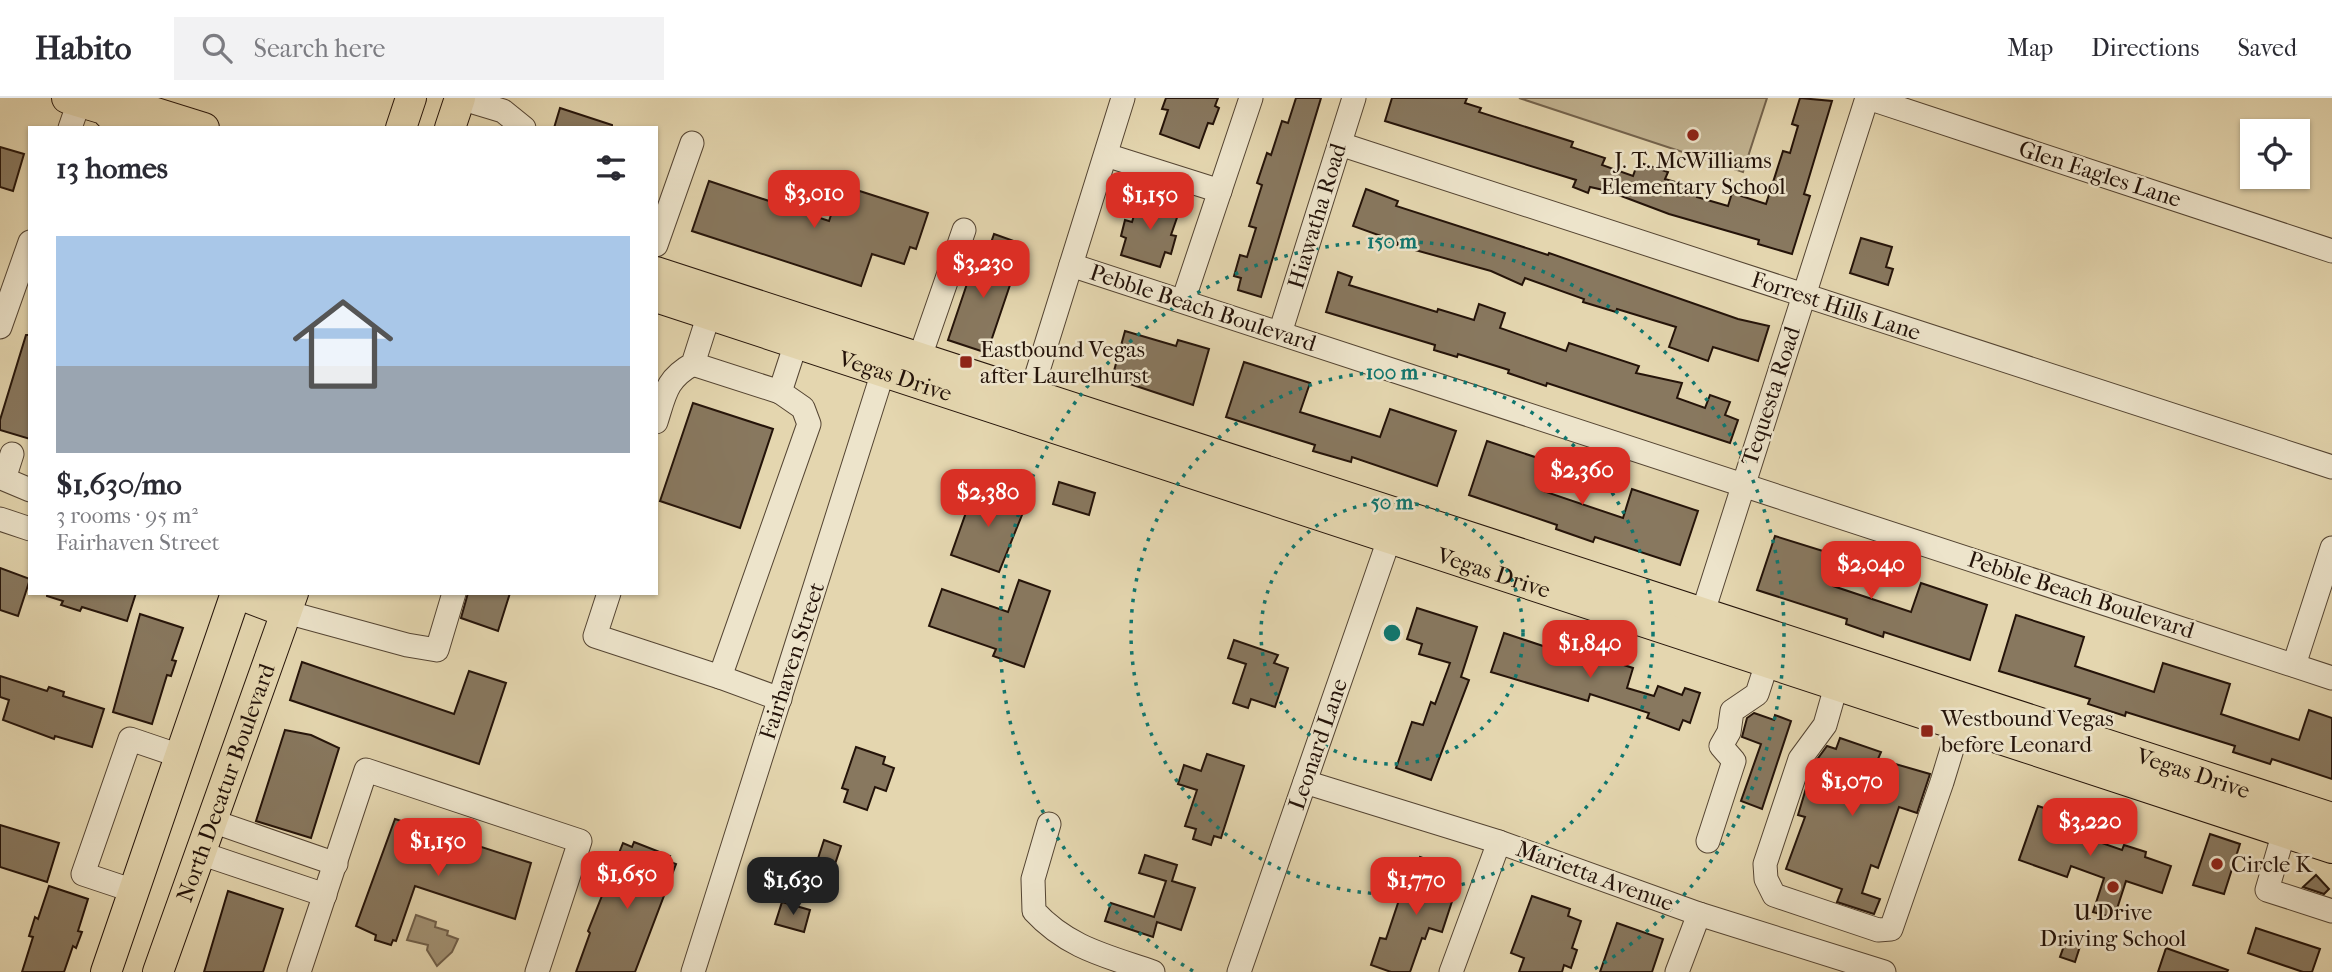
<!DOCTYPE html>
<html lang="en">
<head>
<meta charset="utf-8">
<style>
	:root { --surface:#fff; --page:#f2f2f3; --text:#2b2b33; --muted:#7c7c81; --line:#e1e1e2; --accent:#d93025 }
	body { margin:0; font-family:"IM FELL French Canon",serif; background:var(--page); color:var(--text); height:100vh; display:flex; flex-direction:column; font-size:26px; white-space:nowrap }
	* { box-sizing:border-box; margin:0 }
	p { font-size:23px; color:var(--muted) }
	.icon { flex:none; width:38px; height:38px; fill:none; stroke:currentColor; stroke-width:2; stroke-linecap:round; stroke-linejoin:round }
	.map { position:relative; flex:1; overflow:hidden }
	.panel { position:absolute; left:28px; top:28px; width:630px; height:469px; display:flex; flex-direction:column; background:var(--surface); border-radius:0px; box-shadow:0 2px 5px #0004 }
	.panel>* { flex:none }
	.controls { position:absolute; left:2240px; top:21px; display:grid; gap:14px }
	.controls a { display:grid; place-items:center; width:70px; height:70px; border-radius:0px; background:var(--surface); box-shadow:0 2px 5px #0004; font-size:35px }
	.price { position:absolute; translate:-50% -60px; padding:0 16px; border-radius:14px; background:var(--accent); color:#fff; font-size:23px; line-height:46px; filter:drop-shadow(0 2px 4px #0008) }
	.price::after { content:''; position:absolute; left:50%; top:42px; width:21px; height:16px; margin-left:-10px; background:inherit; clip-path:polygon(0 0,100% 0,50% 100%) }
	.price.selected { background:#222; color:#fff }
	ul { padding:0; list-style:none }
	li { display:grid; align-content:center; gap:14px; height:371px; padding:0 28px }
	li+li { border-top:2px solid var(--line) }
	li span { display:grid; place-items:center; height:217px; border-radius:0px; color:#555 }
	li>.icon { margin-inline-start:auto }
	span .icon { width:126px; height:126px; fill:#fffc; stroke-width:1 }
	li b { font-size:30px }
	h2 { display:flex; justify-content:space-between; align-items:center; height:84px; padding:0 28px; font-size:30px }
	header { display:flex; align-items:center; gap:42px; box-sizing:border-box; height:98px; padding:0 35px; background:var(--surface); border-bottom:2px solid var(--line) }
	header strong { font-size:33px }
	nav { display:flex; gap:38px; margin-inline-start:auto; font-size:24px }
	.search { width:490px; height:63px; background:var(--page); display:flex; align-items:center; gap:18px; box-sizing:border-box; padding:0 24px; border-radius:0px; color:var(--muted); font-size:26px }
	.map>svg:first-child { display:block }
	.green { fill:#c3b593; stroke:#74644e; stroke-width:2 }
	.water { fill:#a39477; stroke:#70604b; stroke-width:2 }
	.building { fill:#88785f; stroke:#241309; stroke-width:2 }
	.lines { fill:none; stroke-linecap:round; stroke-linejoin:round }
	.minor-casing { stroke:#544432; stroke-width:25 }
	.major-casing { stroke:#241309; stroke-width:32 }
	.minor { stroke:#ede4cb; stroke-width:23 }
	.major { stroke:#e4d6af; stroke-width:30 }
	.ring { fill:none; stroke:#0f766e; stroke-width:3.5; stroke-dasharray:3.5 7 }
	.poi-dot { fill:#8f2418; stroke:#ede4cb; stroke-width:2.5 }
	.labels { text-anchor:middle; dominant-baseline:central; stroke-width:5; stroke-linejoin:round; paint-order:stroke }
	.poi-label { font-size:23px; fill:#241309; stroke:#ede4cb; text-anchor:start }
	.street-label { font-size:23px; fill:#241309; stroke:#ede4cb }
	.centre { fill:#0f766e; stroke:#ede4cb; stroke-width:3.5 }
	.ring-label { font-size:21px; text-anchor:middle; font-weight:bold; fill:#0f766e; stroke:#ede4cb; stroke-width:5; stroke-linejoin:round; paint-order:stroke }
</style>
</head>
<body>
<header>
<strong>Habito</strong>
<div class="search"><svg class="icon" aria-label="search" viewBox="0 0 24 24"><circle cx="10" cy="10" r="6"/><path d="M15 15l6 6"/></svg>Search here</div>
<nav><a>Map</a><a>Directions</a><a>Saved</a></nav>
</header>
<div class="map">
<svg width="2332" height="874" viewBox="0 0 2332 874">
	<rect width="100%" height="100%" fill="#e4d6af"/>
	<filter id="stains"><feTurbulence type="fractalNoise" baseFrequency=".00286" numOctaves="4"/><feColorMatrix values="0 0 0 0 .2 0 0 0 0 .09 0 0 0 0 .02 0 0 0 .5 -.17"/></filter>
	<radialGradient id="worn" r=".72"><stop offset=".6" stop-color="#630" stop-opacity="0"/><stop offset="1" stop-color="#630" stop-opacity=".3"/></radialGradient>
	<polygon class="green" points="1519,0 1767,0 1743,74"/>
	<polygon class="water" points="416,817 436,824 435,829 448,833 447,837 458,841 452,854 437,868 427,852 428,847 407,842"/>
	<g class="building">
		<polygon points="1166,0 1218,0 1215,8 1219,10 1213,26 1208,25 1199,50 1160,36 1168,12 1162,11"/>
		<polygon points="1296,0 1321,0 1261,199 1238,192 1241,180 1234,178 1240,157 1247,159 1256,130 1249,128 1262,87 1257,85 1267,55 1271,57 1282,23 1288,25"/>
		<polygon points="1392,0 1467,0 1465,5 1481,10 1479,14 1573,44 1571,49 1605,60 1602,67 1633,78 1638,64 1668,74 1665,81 1699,91 1697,99 1728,108 1732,95 1766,106 1783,53 1790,55 1798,28 1792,26 1800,0 1832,3 1804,96 1810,98 1792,156 1758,146 1759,142 1669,116 1608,93 1590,89 1588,95 1573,89 1576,82 1385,23"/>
		<polygon points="560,10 612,27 612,30 554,30"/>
		<polygon points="0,49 24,56 13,93 0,89"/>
		<polygon points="709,83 829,123 841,87 928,115 916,151 910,149 904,166 872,156 861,188 692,133"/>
		<polygon points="1366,91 1398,103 1396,108 1548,157 1549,155 1738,221 1769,228 1758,263 1713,249 1708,263 1669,249 1676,229 1617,211 1616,214 1583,204 1584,201 1525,180 1522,187 1491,173 1397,147 1398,144 1353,128"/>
		<polygon points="1140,98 1180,111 1171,137 1176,138 1171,156 1165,154 1160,169 1121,157 1126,140 1121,138 1125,122 1132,124"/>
		<polygon points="994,136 1014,143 1000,184 1010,187 987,255 948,242 971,174 980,177"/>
		<polygon points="1861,140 1892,149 1886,169 1893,171 1888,187 1850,175"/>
		<polygon points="1338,174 1352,179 1349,187 1437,214 1438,211 1474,222 1479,206 1505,215 1500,230 1566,253 1569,245 1639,268 1636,275 1682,285 1677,300 1705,310 1710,297 1730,304 1725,317 1738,322 1730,345 1547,285 1546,288 1508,275 1509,272 1458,256 1457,259 1434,252 1435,247 1326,214"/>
		<polygon points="1125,233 1176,248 1178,242 1209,251 1193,307 1112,280"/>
		<polygon points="26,237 30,237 30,341 0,332 0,322"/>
		<polygon points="1244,264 1310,285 1300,314 1380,339 1390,311 1456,333 1437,388 1352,359 1351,364 1313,353 1315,347 1226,319"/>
		<polygon points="693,305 773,331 740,430 660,403"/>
		<polygon points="1487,343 1553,365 1543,393 1623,420 1632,391 1698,413 1680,467 1595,439 1593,444 1556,431 1557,427 1469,397"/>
		<polygon points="1059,384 1095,395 1089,417 1053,406"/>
		<polygon points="975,389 1026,407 999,474 951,457"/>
		<polygon points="1775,438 1842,459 1833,488 1911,514 1921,485 1987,507 1970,562 1884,534 1883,539 1846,526 1847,521 1757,492"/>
		<polygon points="0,470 30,481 18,518 0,512"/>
		<polygon points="1019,482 1050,493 1024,569 993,558 996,551 929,528 942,491 1008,514"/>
		<polygon points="47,495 136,495 127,523 82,509 80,513 61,507 63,503 47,498"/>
		<polygon points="468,495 510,495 498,533 461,520"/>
		<polygon points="1417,510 1477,529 1461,579 1469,582 1431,682 1396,670 1412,624 1423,627 1431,604 1435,606 1450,565 1419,556 1422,546 1407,541"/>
		<polygon points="140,516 183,530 172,562 176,563 171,578 167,577 152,626 113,614"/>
		<polygon points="2016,517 2084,539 2075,568 2154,594 2163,565 2230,586 2221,616 2299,642 2309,612 2332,620 2332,681 2272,661 2270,666 2233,654 2235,648 2126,614 2125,618 2088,606 2090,601 1999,573"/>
		<polygon points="1504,535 1546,549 1545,553 1576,564 1580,553 1633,570 1627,590 1654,598 1658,588 1682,597 1685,590 1700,595 1690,625 1683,622 1679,632 1647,620 1649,615 1590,596 1588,603 1491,574"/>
		<polygon points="1234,542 1278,557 1274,565 1288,570 1275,609 1251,601 1248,610 1233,605 1246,566 1228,560"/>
		<polygon points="302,564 454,616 469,573 506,585 479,666 290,602"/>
		<polygon points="0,578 47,593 49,589 64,594 63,598 104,611 92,649 55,638 54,641 3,622 9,602 0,599"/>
		<polygon points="1754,615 1774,622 1775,617 1791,623 1762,711 1741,703 1761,646 1742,639 1747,620"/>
		<polygon points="285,632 311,637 339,650 311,740 256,723"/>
		<polygon points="1840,640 1881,654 1878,661 1930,676 1917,715 1899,709 1878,770 1871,767 1862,795 1880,801 1874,816 1837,804 1842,791 1786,771 1805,719 1798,717 1813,667 1827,648 1836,651"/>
		<polygon points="856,649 885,659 883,666 894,670 886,693 875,689 867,712 844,704 848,692 842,690"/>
		<polygon points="1207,656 1244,668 1221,740 1214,738 1211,747 1193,741 1196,731 1185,728 1197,692 1178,686 1184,667 1201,673"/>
		<polygon points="2038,708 2098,728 2093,742 2122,752 2124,747 2146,754 2145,759 2171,768 2162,795 2126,783 2114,820 2093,814 2104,780 2071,768 2067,779 2019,762"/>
		<polygon points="395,721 531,765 515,821 415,788 396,843 393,842 391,847 375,842 376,837 356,828"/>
		<polygon points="0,727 59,745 47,784 0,769"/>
		<polygon points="2210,736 2240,746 2224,796 2193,787"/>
		<polygon points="824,742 841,748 828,787 811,782"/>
		<polygon points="634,744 670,758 668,763 676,766 635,874 576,874 590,835 588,833 623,745 632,749"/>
		<polygon points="1145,757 1177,767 1172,783 1195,790 1181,832 1157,824 1153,839 1105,823 1111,805 1154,819 1166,783 1139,775"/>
		<polygon points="1420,759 1452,771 1448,781 1458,785 1442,834 1429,830 1425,841 1422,840 1410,874 1391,874 1371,867 1380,840 1386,841 1402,793 1408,795"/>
		<polygon points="2316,777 2329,791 2324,796 2303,789"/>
		<polygon points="49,788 88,801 78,833 82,834 76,850 73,848 64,874 22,874 33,839 29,838 35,819 38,821"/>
		<polygon points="228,793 283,811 263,874 204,874"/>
		<polygon points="1532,798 1570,811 1568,818 1581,823 1572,850 1577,852 1571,870 1564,867 1562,874 1519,874 1524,860 1511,855"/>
		<polygon points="782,804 810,812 804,834 775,826"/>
		<polygon points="1617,825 1663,841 1652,874 1600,874"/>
		<polygon points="2256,830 2320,851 2312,874 2303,874 2248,855"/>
		<polygon points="2068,837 2082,842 2075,864 2060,859"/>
		<polygon points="2166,850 2228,872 2227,874 2158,874"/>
	</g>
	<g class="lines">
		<defs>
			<g id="minor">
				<polyline points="460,0 503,13 524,30"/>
				<polyline points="1868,0 2332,153"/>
				<polyline points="70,30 79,4"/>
				<polyline points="1340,46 2332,369"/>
				<polyline points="1106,57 1220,93"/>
				<polyline points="656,147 692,45"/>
				<polyline points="1071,167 2332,580"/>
				<polyline points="1183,203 1251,0"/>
				<polyline points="0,229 30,144"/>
				<polyline points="1280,235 1354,0"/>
				<polyline points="693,266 780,294"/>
				<polyline points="914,276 964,132"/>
				<polyline points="1026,311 1123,0"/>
				<path d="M 656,324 C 665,296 666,281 693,266 L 709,216"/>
				<polyline points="12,356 4,381 30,392"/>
				<polyline points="0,421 30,431"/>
				<polyline points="609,495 595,538 720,579 809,326 803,310 780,294 796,245"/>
				<polyline points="286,514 407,547 437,552 454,495"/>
				<polyline points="1702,517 1867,0"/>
				<polyline points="2294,567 2332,450"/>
				<polyline points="720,579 780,601"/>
				<polyline points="1837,585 1825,627 1800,661 1765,766 1766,781 1774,797 1878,832 1891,831 1942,684 1960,625"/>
				<polyline points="1305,684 1499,744 1699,816 1884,874"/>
				<polyline points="212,723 336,766"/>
				<path d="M 1049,726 L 1033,781 L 1034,813 C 1068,850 1107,858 1153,874"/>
				<polyline points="2284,734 2267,792 2332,813"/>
				<polyline points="1708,743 1734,663 1721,648 1729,634 1732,613 1757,596 1768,562"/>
				<polyline points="200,755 325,797"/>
				<polyline points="134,793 83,776 130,641 180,658"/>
				<polyline points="299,874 366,672 580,743 537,874"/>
				<polyline points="693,874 888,258"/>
				<polyline points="1239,874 1394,427"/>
				<polyline points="1451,874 1499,744"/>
				<polyline points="1677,874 1699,816"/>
			</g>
			<g id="major">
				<polyline points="67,0 104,11 118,25 133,30"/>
				<polyline points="104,11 127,6 204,30"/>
				<polyline points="401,30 411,0"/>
				<polyline points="450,30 460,0"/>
				<path id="s1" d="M 656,174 L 2332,720"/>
				<path id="s2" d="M 656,199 L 2332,750"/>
				<polyline points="236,495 286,514"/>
				<polyline points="106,874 236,495"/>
				<path id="s3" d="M 158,874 L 293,495"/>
			</g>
		</defs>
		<use href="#minor" class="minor-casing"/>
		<use href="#major" class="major-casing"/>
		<use href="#minor" class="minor"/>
		<use href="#major" class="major"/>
	</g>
	<g class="ring">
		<circle cx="1392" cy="535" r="131"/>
		<circle cx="1392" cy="535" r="261"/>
		<path d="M1193 873A392 392 0 1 1 1591 873"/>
	</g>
	<g class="poi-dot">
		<circle cx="1693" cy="37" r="7"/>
		<rect x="959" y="257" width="14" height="14" rx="3.5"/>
		<rect x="1920" y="626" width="14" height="14" rx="3.5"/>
		<circle cx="2217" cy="766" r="7"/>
		<circle cx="2113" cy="789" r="7"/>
	</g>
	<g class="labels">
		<g class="poi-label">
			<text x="1693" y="62" text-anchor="middle">J. T. McWilliams<tspan x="1693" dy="26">Elementary School</tspan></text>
			<text x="980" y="251">Eastbound Vegas<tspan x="980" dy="26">after Laurelhurst</tspan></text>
			<text x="1941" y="620">Westbound Vegas<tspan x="1941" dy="26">before Leonard</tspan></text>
			<text x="2231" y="766">Circle K</text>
			<text x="2113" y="814" text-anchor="middle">U Drive<tspan x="2113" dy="26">Driving School</tspan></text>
		</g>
		<g class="street-label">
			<text transform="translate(2100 76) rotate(18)">Glen Eagles Lane</text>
			<text transform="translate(1317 118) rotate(-73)">Hiawatha Road</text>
			<text transform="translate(1836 208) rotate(18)">Forrest Hills Lane</text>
			<text transform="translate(1203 210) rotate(18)">Pebble Beach Boulevard</text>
			<text stroke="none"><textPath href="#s2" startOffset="252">Vegas Drive</textPath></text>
			<text transform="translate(1771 298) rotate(-72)">Tequesta Road</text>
			<text stroke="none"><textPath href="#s2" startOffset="882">Vegas Drive</textPath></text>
			<text transform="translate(2081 497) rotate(18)">Pebble Beach Boulevard</text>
			<text transform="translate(792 563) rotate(-72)">Fairhaven Street</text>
			<text transform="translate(1318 646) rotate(-71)">Leonard Lane</text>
			<text stroke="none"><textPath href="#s1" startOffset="1617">Vegas Drive</textPath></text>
			<text stroke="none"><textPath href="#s3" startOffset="201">North Decatur Boulevard</textPath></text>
			<text transform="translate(1595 778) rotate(20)">Marietta Avenue</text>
		</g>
	</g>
	<circle cx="1392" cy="535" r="10" class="centre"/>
	<g class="ring-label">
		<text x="1392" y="150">150 m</text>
		<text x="1392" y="281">100 m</text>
		<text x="1392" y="411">50 m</text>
	</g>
	<rect width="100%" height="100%" filter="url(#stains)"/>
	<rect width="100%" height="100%" fill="url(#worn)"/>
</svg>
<div class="controls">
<a><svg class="icon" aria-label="locate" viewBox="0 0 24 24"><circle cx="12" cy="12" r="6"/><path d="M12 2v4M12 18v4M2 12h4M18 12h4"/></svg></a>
</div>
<b class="price" style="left:814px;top:132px">$3,010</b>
<b class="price" style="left:1150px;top:134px">$1,150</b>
<b class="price" style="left:983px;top:202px">$3,230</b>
<b class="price" style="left:1582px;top:409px">$2,360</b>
<b class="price" style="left:988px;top:431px">$2,380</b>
<b class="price" style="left:1871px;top:503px">$2,040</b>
<b class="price" style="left:1590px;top:582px">$1,840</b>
<b class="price" style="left:1852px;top:720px">$1,070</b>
<b class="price" style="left:2090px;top:760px">$3,220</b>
<b class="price" style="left:438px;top:780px">$1,150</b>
<b class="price" style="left:627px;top:813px">$1,650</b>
<b class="price selected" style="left:793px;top:819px">$1,630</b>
<b class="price" style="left:1416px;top:819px">$1,770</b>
<section class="panel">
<h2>13 homes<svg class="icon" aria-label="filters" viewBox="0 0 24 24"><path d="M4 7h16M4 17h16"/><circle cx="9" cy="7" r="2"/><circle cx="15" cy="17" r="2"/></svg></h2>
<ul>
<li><span style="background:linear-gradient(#a9c7e8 60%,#9aa5b1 0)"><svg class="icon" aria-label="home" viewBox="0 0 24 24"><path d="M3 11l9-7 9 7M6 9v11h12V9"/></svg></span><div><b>$1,630/mo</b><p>3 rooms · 95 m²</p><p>Fairhaven Street</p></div></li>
</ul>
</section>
</div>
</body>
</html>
